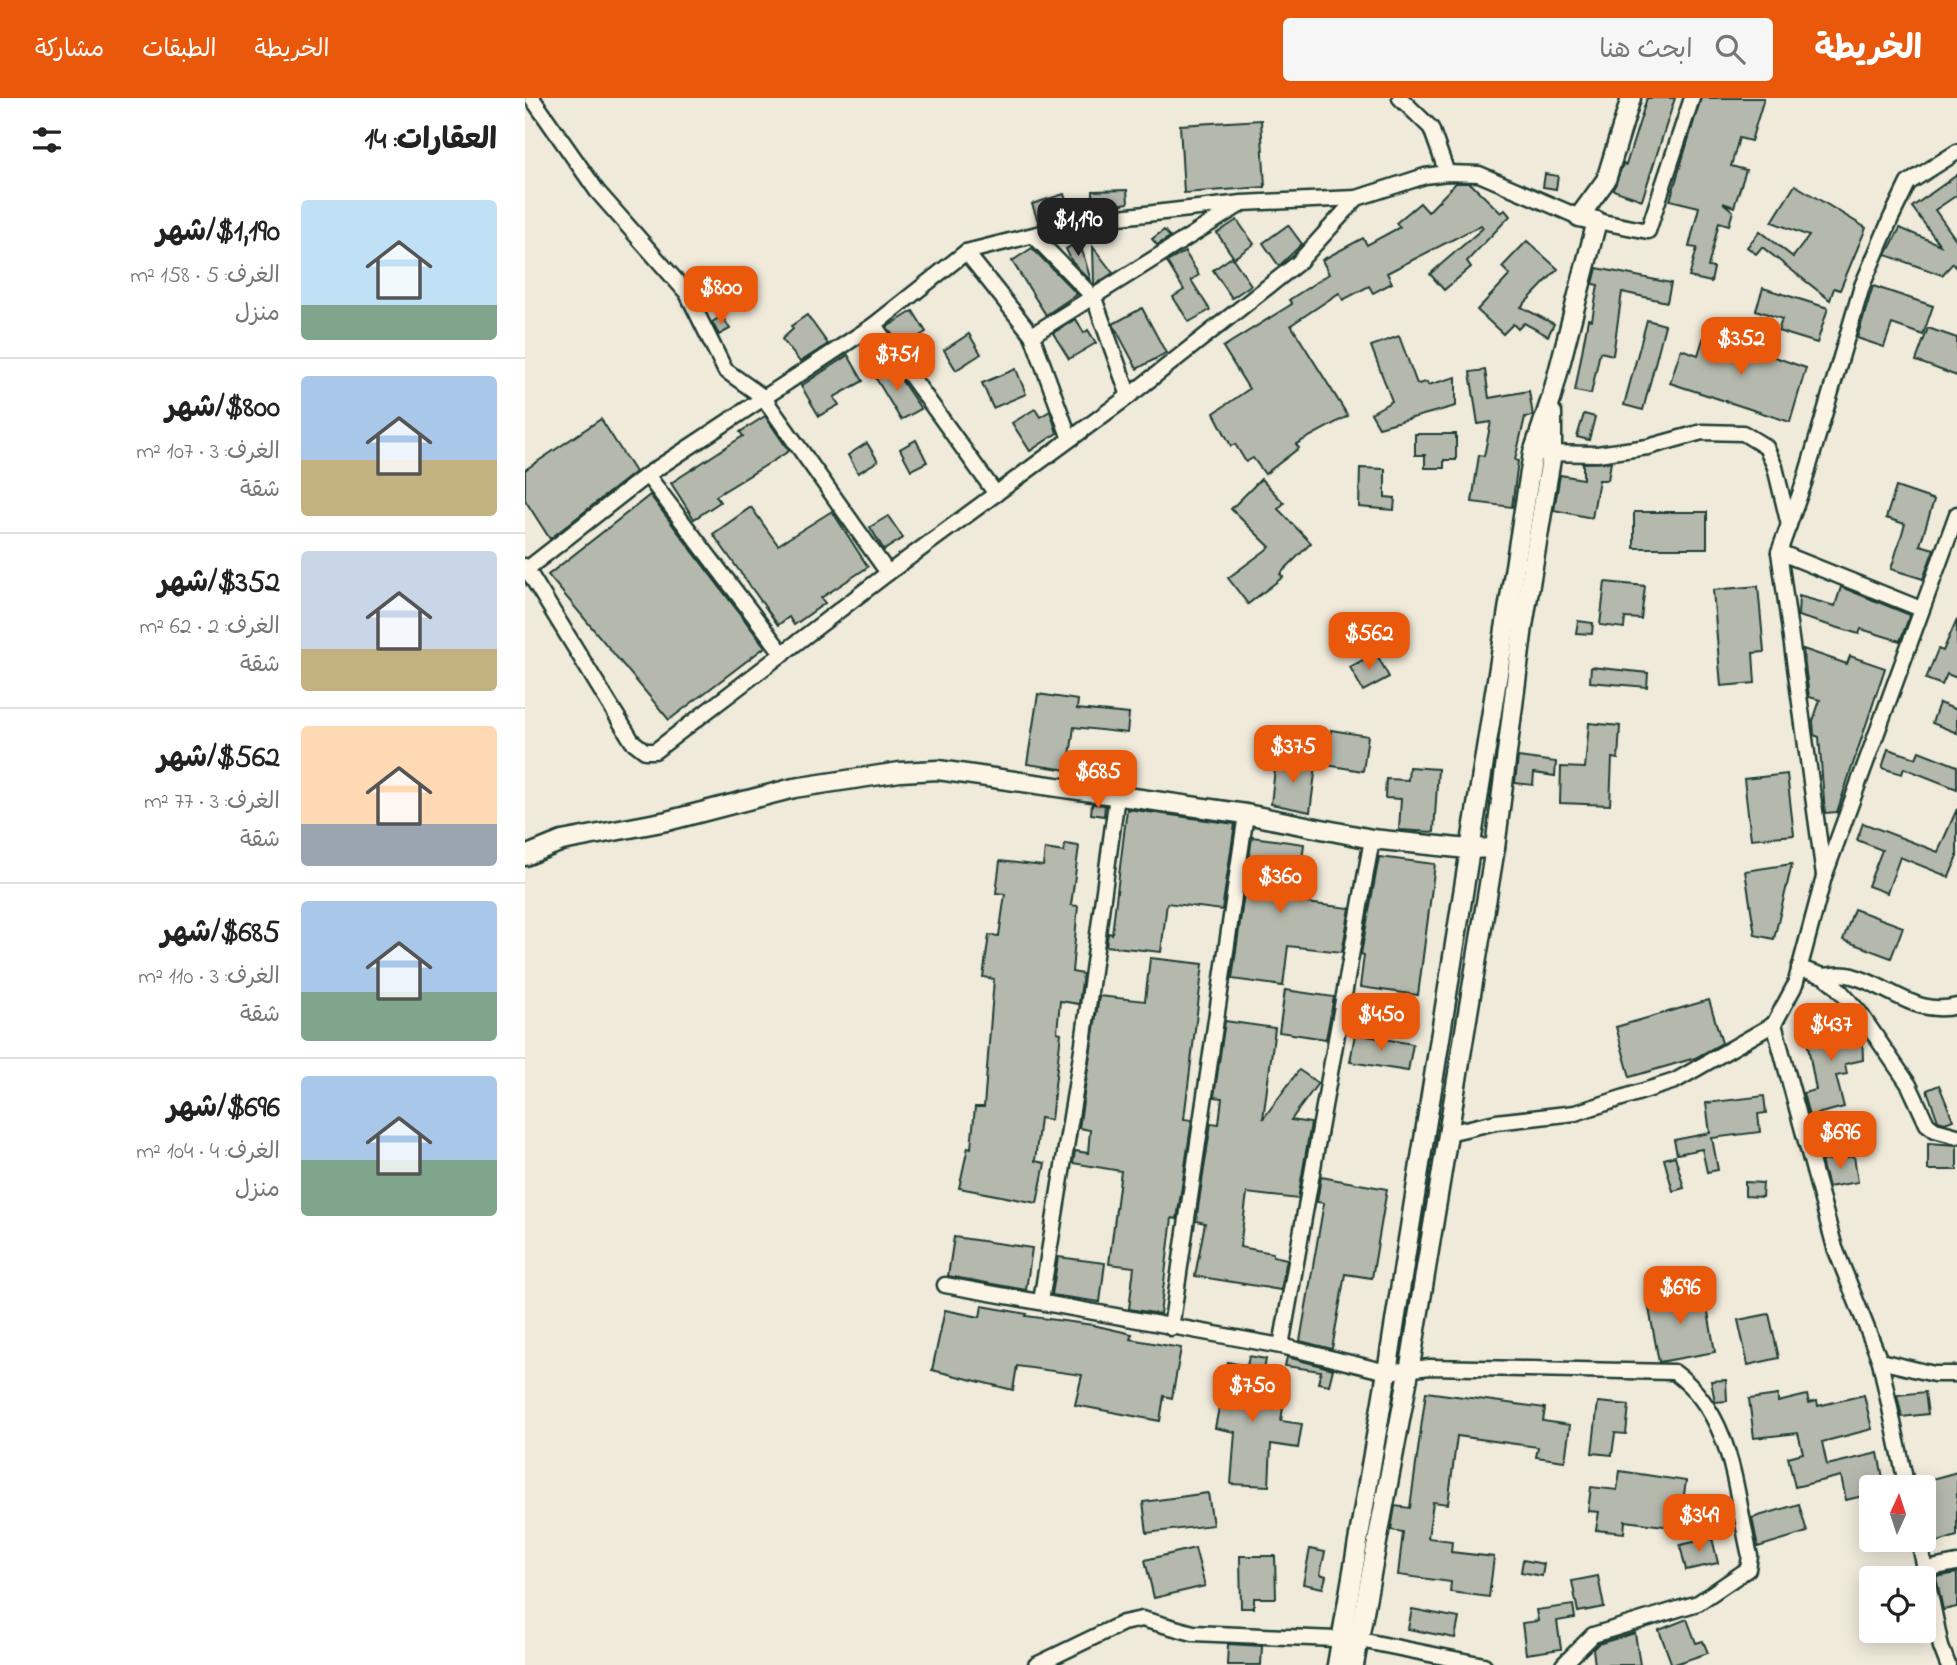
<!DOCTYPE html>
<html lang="ar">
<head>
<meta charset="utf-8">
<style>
	:root { --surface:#fff; --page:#f6f6f6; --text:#222; --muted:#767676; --line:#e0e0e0; --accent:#ea580c }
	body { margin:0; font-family:"Indie Flower","Playpen Sans Arabic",sans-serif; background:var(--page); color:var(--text); direction:rtl; height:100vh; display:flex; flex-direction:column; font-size:26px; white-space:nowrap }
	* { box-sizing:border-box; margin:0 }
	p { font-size:23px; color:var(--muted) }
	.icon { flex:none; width:38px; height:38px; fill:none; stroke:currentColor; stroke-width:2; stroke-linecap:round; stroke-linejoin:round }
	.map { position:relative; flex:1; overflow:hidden; direction:ltr }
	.side { display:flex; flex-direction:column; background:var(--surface); width:525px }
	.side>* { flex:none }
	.needle { width:46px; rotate:3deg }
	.fabs { position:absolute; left:1334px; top:1377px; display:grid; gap:14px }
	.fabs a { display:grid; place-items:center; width:77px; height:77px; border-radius:7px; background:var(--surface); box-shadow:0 4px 18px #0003; font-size:35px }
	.price { position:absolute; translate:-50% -60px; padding:0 16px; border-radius:14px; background:var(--accent); color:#fff; font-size:23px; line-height:46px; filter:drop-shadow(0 2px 4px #0008) }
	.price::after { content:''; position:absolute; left:50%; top:42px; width:21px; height:16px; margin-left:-10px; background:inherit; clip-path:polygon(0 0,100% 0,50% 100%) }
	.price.selected { background:#222; color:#fff }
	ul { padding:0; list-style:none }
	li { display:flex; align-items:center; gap:21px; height:175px; padding:0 28px }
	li+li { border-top:2px solid var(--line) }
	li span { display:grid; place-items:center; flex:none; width:196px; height:140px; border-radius:7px; color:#555 }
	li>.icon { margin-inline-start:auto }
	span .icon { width:84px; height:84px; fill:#fffc; stroke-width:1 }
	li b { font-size:30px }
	h2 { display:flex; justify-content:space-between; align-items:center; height:84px; padding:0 28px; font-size:30px }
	header { display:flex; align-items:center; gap:42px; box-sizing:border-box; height:98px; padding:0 35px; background:var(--accent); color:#fff }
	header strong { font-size:33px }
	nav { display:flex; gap:38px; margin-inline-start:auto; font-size:24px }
	.search { width:490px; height:63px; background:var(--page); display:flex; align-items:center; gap:18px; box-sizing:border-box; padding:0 24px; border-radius:7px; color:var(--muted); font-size:26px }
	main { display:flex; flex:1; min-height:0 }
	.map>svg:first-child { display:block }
	.building { fill:#b5b9ad; stroke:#1f3d34; stroke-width:2 }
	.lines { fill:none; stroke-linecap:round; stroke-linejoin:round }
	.minor-casing { stroke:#1f3d34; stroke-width:19 }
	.major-casing { stroke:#1f3d34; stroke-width:23 }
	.minor { stroke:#fcf5e5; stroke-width:14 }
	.major { stroke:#fcf5e5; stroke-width:18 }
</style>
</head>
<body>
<header>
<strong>الخريطة</strong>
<div class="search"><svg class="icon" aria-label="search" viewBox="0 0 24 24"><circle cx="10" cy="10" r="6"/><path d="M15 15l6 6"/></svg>ابحث هنا</div>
<nav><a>الخريطة</a><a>الطبقات</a><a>مشاركة</a></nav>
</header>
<main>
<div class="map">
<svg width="1432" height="1567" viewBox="0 0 1432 1567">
	<rect width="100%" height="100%" fill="#efeada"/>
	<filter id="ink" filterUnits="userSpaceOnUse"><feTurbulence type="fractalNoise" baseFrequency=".0143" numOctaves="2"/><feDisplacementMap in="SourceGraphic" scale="14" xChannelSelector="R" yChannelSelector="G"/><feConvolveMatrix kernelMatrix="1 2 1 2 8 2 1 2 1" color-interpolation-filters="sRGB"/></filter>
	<g filter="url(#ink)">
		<g class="building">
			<polygon points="1122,0 1150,0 1117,102 1088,92 1098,66 1101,67"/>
			<polygon points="1176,0 1239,0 1226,43 1214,40 1206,68 1221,72 1209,109 1198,105 1208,113 1204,127 1194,124 1183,169 1189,170 1186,184 1164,179 1172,150 1164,149 1174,109 1145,102"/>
			<polygon points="736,22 740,89 659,95 655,27"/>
			<polygon points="1020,76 1033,78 1031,91 1018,89"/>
			<polygon points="1432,77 1432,97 1410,112 1432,143 1432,171 1428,165 1417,177 1361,157 1375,130 1415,147 1387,109"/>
			<polygon points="931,85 945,85 976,115 980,112 985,118 942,163 946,169 919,192 905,176 958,130 956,127 862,175 867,185 848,195 844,188 818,202 814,195 766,227 823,318 771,346 774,350 740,376 728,360 721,364 710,346 706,348 689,315 724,291 698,249 767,206 764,202 804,176 797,162 838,140 842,147 875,129 871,125 895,105 903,114"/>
			<polygon points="1270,87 1341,130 1315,192 1309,190 1305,202 1237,149 1231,156 1222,149 1235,133 1268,159 1284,138 1247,124"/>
			<polygon points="602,92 603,105 568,112 568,93"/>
			<polygon points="539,96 546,118 514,126 507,106"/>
			<polygon points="712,122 729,146 709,160 692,135"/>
			<polygon points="763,127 777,146 754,168 738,145"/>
			<polygon points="639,132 645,139 632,147 627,141"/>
			<polygon points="554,143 560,162 566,183 547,164 541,151"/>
			<polygon points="1002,143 1033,171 996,209 1029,226 1023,238 999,225 993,231 988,226 978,236 952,212 985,177 977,169"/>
			<polygon points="568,149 588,175 569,187 569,186"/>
			<polygon points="507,150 552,196 521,217 487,163"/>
			<polygon points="660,154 674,177 666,182 685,212 664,224 648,199 659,192 642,164"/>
			<polygon points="707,159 726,187 707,200 688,172"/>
			<polygon points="1072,170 1146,185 1142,204 1097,194 1088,257 1075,254 1066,296 1050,293 1063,221 1067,222 1073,187 1068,186"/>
			<polygon points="1348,188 1408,208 1398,237 1367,226 1359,249 1332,240"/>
			<polygon points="1238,190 1303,210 1292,245 1253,233 1257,221 1231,212"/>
			<polygon points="617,210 641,255 612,271 588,226"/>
			<polygon points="388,213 401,234 376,249 362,229"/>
			<polygon points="282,217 303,246 275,264 257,241 268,231 266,228"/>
			<polygon points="197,218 205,231 194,237 187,224"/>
			<polygon points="551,221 559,235 563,232 571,245 544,261 528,235"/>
			<polygon points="1122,222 1140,227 1118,312 1099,307"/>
			<polygon points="1403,230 1432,240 1432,278 1391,263"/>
			<polygon points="1180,235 1281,270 1265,324 1145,285 1156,251 1173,257"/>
			<polygon points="444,236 456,256 431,272 419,252"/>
			<polygon points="874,238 892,286 902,284 903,287 931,279 931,308 854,329 846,315 867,303 846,248"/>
			<polygon points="323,257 338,283 309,299 314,307 294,318 276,288"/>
			<polygon points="366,267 396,311 376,322 349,277"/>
			<polygon points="491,271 501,296 468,310 457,285"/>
			<polygon points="960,272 964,300 1004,293 1008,318 1000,319 990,362 993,363 987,409 947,404 954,357 959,358 966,324 953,326 945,274"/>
			<polygon points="510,311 515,319 525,313 532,335 505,353 487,325"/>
			<polygon points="1059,316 1070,319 1064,342 1052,339"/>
			<polygon points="240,318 264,353 191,398 195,404 169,421 146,385 218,338 215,334"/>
			<polygon points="76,321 110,374 25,441 0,402 0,372"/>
			<polygon points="890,336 931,336 931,362 919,362 919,370 900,370 900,357 890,357"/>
			<polygon points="391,342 402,364 386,372 375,351"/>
			<polygon points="342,345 353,363 333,375 323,357"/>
			<polygon points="1086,364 1083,382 1074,382 1067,420 1029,412 1035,377 1058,381 1058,365"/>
			<polygon points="835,370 860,371 860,399 870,400 869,412 834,409"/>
			<polygon points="736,381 759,405 753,411 786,445 755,476 758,479 723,506 703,480 745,449 706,411"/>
			<polygon points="1371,389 1409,402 1395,447 1409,451 1398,481 1366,471 1380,426 1361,420"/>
			<polygon points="125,397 240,549 144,622 23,477"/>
			<polygon points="226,409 253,447 307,413 343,469 296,500 300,505 269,527 264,519 253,527 188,436"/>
			<rect x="1109" y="414" width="73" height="36"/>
			<polygon points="363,418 378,440 359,452 345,429"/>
			<polygon points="1080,484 1120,488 1116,521 1100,520 1099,530 1075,527"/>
			<polygon points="1233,488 1239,554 1228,555 1230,585 1196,588 1188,492"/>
			<polygon points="1316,489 1385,517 1375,543 1336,531 1334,536 1273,518 1274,498 1310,508"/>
			<polygon points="1432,521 1432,580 1422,576 1417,587 1401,581 1413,551 1418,553"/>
			<polygon points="1053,523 1068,525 1067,536 1051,535"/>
			<polygon points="1278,551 1322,566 1325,558 1360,570 1312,714 1300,715 1294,639 1289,637 1288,623 1295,602 1284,599"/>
			<polygon points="851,555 864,579 838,593 825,569"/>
			<polygon points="1066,569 1123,575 1122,589 1065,584"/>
			<polygon points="513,596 553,602 552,611 604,616 602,635 549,629 543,672 502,666"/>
			<polygon points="1414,605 1432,612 1432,635 1407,625"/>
			<polygon points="1064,625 1095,628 1093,661 1087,660 1085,707 1035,705 1036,669 1060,670"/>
			<polygon points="806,632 843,638 838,673 801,667"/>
			<polygon points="1363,651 1391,660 1394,653 1432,668 1432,691 1379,670 1377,676 1357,670"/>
			<polygon points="993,659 1031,664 1030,678 1009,675 1008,687 990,685"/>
			<polygon points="751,662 791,668 785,714 746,706"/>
			<polygon points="884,669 913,671 909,734 874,732 876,701 860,700 861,681 883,682"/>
			<polygon points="1262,676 1269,737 1226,741 1219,681"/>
			<polygon points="567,706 580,707 579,718 566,716"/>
			<polygon points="602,711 710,726 697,812 642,805 636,854 581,848 583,835 587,836"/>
			<polygon points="1432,711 1432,760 1424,779 1375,759 1362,795 1343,788 1357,752 1332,742 1338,725 1413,754"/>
			<polygon points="727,739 779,746 772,804 825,810 817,854 763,848 758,888 707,881"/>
			<polygon points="540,746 554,748 546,807 553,808 547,874 558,876 554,906 535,903 532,934 536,935 526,1022 515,1020 510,1063 520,1065 512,1105 434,1090 443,1049 446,1050 450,1009 459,1009 469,881 458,879 464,837 474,838 480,796 471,795 475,763 518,768 520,751 539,754"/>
			<polygon points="854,759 910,766 893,897 835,889 839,857 836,856"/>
			<polygon points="1267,766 1249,841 1230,837 1220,773"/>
			<polygon points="1329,811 1378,829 1366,860 1318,842"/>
			<polygon points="625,860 678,866 659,1021 667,1022 652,1121 647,1120 635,1216 604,1211 609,1169 584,1166 596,1073 548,1065 550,1053 563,1055 565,1032 554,1030 574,898 620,903"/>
			<polygon points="760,892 809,899 801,941 754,934"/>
			<polygon points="1184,902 1197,945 1170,960 1105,979 1091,929"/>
			<polygon points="700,923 750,930 738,1021 774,972 793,985 766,1022 786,1025 773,1101 722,1095 715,1149 748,1155 748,1158 762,1161 756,1192 670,1178 680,1125 671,1123 686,1025 694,1026 697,1000 689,999"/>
			<polygon points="1328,923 1337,935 1338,962 1320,966 1322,976 1311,978 1319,1009 1284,1018 1278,995 1291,992 1280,932"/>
			<polygon points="830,936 888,946 883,973 825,964"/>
			<polygon points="1414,987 1428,1022 1420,1025 1413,1023 1402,992"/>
			<polygon points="1239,998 1241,1015 1233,1016 1235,1034 1187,1040 1193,1072 1182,1074 1177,1051 1152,1056 1149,1042 1185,1035 1181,1005"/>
			<polygon points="1403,1045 1432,1047 1432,1072 1403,1072"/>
			<polygon points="1150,1058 1159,1090 1148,1093 1139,1061"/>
			<polygon points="1329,1058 1333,1084 1303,1089 1296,1063"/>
			<polygon points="796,1079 862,1091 847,1180 820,1176 807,1251 775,1243 799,1105 792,1104"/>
			<polygon points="1220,1084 1238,1085 1237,1099 1220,1098"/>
			<polygon points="429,1139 507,1150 501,1192 423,1178"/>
			<polygon points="533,1159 580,1165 575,1204 527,1197"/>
			<polygon points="1143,1190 1145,1203 1180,1197 1190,1254 1134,1264 1121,1194"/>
			<polygon points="457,1208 502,1216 501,1218 568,1227 607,1236 605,1241 656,1250 647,1300 639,1298 635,1323 550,1307 557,1277 492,1268 488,1292 407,1272 420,1212 455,1219"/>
			<polygon points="1244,1216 1254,1260 1223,1267 1213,1222"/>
			<polygon points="724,1258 741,1261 733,1306 758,1309 756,1323 777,1326 773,1350 746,1346 744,1388 706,1386 710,1334 690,1330 703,1264 722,1268"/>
			<polygon points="762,1259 808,1271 804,1287 793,1285 796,1273 760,1268"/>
			<polygon points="1201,1282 1202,1303 1190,1304 1186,1283"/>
			<polygon points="901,1294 1020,1310 1018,1323 1045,1327 1040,1363 1011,1359 1013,1349 932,1338 923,1406 908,1404 903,1440 927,1443 926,1454 969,1459 964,1499 925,1494 926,1484 873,1477 878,1434 866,1432 870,1408 885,1410"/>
			<polygon points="1400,1294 1403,1316 1377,1319 1372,1297"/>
			<polygon points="1253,1297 1253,1304 1282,1297 1284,1305 1292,1303 1293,1308 1339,1297 1347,1331 1297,1344 1302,1367 1353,1355 1360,1390 1346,1390 1346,1396 1321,1402 1316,1378 1270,1389 1263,1359 1278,1355 1273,1335 1229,1340 1224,1301"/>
			<polygon points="1073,1304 1104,1307 1101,1336 1090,1335 1087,1357 1067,1355"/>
			<polygon points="1095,1373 1161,1383 1154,1430 1100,1423 1099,1435 1071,1432 1074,1414 1063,1413 1066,1389 1092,1392"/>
			<polygon points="1432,1374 1432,1438 1407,1446 1400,1423 1407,1422 1396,1384"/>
			<polygon points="683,1395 688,1427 622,1435 618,1404"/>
			<polygon points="1274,1406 1282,1434 1233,1449 1227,1420"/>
			<polygon points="1187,1440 1193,1465 1161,1472 1155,1447"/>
			<polygon points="670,1450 680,1488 629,1500 620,1462"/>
			<polygon points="785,1451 800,1454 795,1476 801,1478 798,1490 778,1486"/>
			<polygon points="715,1458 750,1458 751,1500 729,1500 729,1510 716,1510"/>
			<polygon points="998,1462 1019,1466 1017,1478 996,1474"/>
			<polygon points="1432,1475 1432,1509 1418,1512 1411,1479"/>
			<polygon points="1073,1478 1079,1509 1053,1514 1047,1483"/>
			<polygon points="1048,1507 1050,1520 1032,1523 1036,1551 1001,1556 997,1525 1013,1523 1011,1512"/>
			<polygon points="887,1511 934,1520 930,1540 883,1531"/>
			<polygon points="1162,1521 1171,1545 1178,1543 1183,1555 1147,1567 1134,1532"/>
			<polygon points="1110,1535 1115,1567 1070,1567 1068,1551 1073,1546"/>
			<polygon points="703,1546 737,1548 736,1567 702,1567"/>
		</g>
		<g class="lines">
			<defs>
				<g id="minor">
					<polyline points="7,0 72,93 162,195 200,272 238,299 363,475"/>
					<polyline points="875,0 906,30 922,75"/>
					<polyline points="1072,123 1123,133 1167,0"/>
					<polyline points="510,139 569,200 604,298"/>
					<polyline points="441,154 507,237 545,341"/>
					<polyline points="349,227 471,396"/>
					<polyline points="507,237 713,108"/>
					<polyline points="1017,355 1072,356 1123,349 1177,334 1218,335 1241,349 1250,369 1264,427"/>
					<polyline points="122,377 258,556"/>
					<polyline points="1254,454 1396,511"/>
					<polyline points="0,468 107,643 120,653 130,653 363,475 604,298 773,165 832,100 900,78 922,75 954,76 1054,119"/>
					<polyline points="2,471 122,377 349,227 441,154 568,122 717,105 832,100"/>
					<polyline points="1299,777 1254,454 1279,385 1337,188 1366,120 1383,85 1432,54"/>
					<polyline points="1274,870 1299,878 1309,886 1334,914 1384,987 1402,1026 1410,1032 1432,1038"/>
					<path d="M 1299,878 C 1308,877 1318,875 1327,878 C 1365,888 1391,919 1432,908"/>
					<polyline points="923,1035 971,1024 1050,1015 1150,983 1249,926"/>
					<path d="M 420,1187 L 756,1248 L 862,1274 L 905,1269 L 1149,1274 C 1209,1318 1209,1391 1225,1458 L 1223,1471 L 1173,1505 L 1068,1537 L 1038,1567"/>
					<polyline points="516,1203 558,945 592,698"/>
					<polyline points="646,1230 721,716"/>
					<polyline points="756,1248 847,741"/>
					<polyline points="1355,1263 1409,1276 1432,1276"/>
					<polyline points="1382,1390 1355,1263 1310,1150 1249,926 1270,887 1299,779 1432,416"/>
					<polyline points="1394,1442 1416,1549 1423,1567"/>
					<polyline points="1401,1471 1432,1465"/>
					<polyline points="511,1567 598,1525 617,1521 668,1535 835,1542 959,1567"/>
				</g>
				<g id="major">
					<polyline points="0,758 37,743 142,723 269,690 375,674 413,672 721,716 847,741 943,751 970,750"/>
					<polyline points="812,1567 862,1274 1008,355 1027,298 1072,123 1054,119 1081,82 1106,0"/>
					<polyline points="829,1567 884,1274 970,750 998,528 1027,355 1027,315"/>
				</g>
			</defs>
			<use href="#minor" class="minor-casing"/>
			<use href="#major" class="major-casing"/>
			<use href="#minor" class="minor"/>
			<use href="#major" class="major"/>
		</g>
	</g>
</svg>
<div class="fabs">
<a><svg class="needle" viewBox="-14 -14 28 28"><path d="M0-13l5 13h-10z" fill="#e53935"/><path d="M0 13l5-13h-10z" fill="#767676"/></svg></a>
<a><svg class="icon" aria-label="locate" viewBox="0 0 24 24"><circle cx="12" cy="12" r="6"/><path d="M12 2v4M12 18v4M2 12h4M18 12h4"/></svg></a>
</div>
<b class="price selected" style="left:553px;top:160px">$1,190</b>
<b class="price" style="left:196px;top:228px">$800</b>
<b class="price" style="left:1216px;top:279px">$352</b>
<b class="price" style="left:372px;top:295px">$751</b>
<b class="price" style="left:844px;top:574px">$562</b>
<b class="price" style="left:768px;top:687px">$375</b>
<b class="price" style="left:573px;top:712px">$685</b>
<b class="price" style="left:755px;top:817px">$360</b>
<b class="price" style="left:856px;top:955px">$450</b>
<b class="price" style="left:1306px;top:965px">$437</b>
<b class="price" style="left:1315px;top:1073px">$696</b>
<b class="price" style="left:1155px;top:1228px">$696</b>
<b class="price" style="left:727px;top:1326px">$750</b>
<b class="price" style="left:1174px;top:1456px">$349</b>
</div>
<section class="side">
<h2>العقارات: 14<svg class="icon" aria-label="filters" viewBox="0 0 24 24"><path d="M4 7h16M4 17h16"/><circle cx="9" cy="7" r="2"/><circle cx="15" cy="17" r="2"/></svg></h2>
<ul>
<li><span style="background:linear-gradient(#bfe0f5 75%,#7fa58c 0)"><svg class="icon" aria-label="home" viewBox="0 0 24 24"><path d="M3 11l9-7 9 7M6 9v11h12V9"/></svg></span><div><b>$1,190/شهر</b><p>الغرف: 5 · 158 m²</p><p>منزل</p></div></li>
<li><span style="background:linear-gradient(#a9c7e8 60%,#c2b280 0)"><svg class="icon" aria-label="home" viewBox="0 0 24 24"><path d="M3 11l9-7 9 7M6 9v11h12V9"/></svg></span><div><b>$800/شهر</b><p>الغرف: 3 · 107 m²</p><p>شقة</p></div></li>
<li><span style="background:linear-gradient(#c9d6e8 70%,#c2b280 0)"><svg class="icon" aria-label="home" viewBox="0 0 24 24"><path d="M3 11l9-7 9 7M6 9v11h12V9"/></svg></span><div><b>$352/شهر</b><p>الغرف: 2 · 62 m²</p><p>شقة</p></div></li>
<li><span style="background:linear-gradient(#ffd9b3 70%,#9aa5b1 0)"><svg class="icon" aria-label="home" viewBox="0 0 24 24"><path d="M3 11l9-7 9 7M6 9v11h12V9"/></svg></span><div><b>$562/شهر</b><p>الغرف: 3 · 77 m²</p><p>شقة</p></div></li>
<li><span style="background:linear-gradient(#a9c7e8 65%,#7fa58c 0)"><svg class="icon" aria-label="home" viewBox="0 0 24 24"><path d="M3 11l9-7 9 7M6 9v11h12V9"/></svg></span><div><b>$685/شهر</b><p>الغرف: 3 · 110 m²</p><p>شقة</p></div></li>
<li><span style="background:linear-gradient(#a9c7e8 60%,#7fa58c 0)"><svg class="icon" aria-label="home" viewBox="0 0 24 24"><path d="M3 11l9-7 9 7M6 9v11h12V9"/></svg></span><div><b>$696/شهر</b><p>الغرف: 4 · 104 m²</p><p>منزل</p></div></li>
</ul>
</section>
</main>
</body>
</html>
